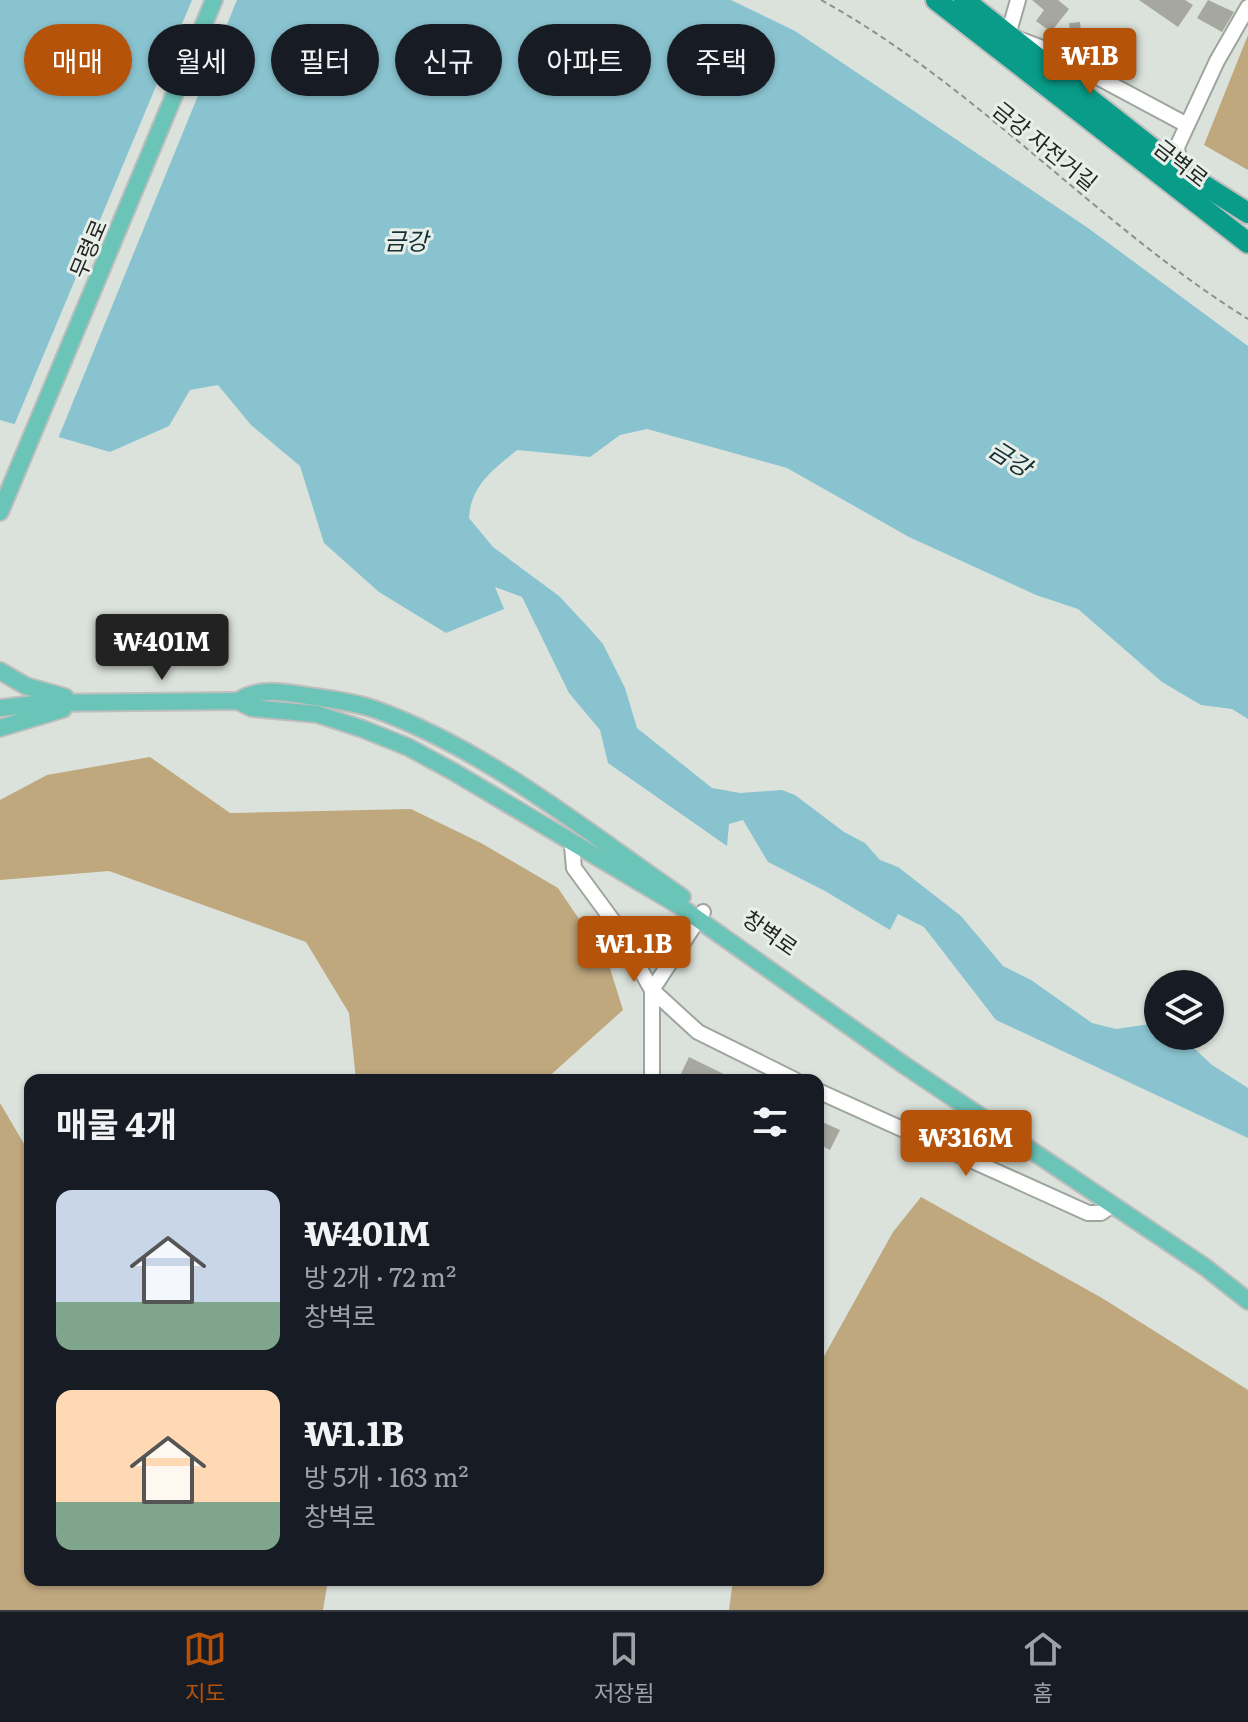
<!DOCTYPE html>
<html lang="ko">
<head>
<meta charset="utf-8">
<style>
	:root { --surface:#171b24; --page:#242831; --text:#f1f3f6; --muted:#9ea1a6; --line:#363941; --accent:#b45309 }
	body { margin:0; font-family:Literata,"Noto Sans KR",serif; background:var(--page); color:var(--text); height:100vh; display:flex; flex-direction:column; font-size:30px; white-space:nowrap }
	* { box-sizing:border-box; margin:0 }
	p { font-size:26px; color:var(--muted) }
	.icon { flex:none; width:44px; height:44px; fill:none; stroke:currentColor; stroke-width:2; stroke-linecap:round; stroke-linejoin:round }
	.map { position:relative; flex:1; overflow:hidden }
	.drawer { position:absolute; left:24px; top:1074px; width:800px; height:512px; display:flex; flex-direction:column; background:var(--surface); border-radius:16px; box-shadow:0 2px 6px #0004 }
	.drawer>* { flex:none }
	.guide { position:absolute; left:24px; top:24px; width:800px; height:72px; display:flex; gap:16px }
	.fabs { position:absolute; left:1144px; top:970px; display:grid; gap:16px }
	.fabs a { display:grid; place-items:center; width:80px; height:80px; border-radius:50%; background:var(--surface); box-shadow:0 2px 6px #0004; font-size:40px }
	.price { position:absolute; translate:-50% -68px; padding:0 18px; border-radius:8px; background:var(--accent); color:#fff; font-size:26px; line-height:52px; filter:drop-shadow(0 2px 4px #0008) }
	.price::after { content:''; position:absolute; left:50%; top:48px; width:24px; height:18px; margin-left:-12px; background:inherit; clip-path:polygon(0 0,100% 0,50% 100%) }
	.price.on { background:#222; color:#fff }
	ul { padding:0; list-style:none }
	li { display:flex; align-items:center; gap:24px; height:200px; padding:0 32px }
	li span { display:grid; place-items:center; flex:none; width:224px; height:160px; border-radius:16px; color:#555 }
	li>.icon { margin-inline-start:auto }
	span .icon { width:96px; height:96px; fill:#fffc; stroke-width:1 }
	li b { font-size:34px }
	h2 { display:flex; justify-content:space-between; align-items:center; height:96px; padding:0 32px; font-size:34px }
	.chip { padding:0 28px; border-radius:36px; background:var(--surface); box-shadow:0 2px 6px #0004; font-size:28px; line-height:72px }
	.chip.on { background:var(--accent); color:#fff }
	.tab-bar { display:flex; justify-content:space-around; align-items:center; height:112px; border-top:2px solid var(--line); background:var(--surface); font-size:22px; color:var(--muted) }
	.tab-bar a { display:grid; justify-items:center; gap:4px }
	.tab-bar .on { color:var(--accent) }
	.map>svg:first-child { display:block }
	.forest { fill:#bfa77e }
	.water { fill:#89c3cf }
	.pier { fill:#dbe2db }
	.building { fill:#a6a79e }
	.lines { fill:none; stroke-linecap:round; stroke-linejoin:round }
	.minor-casing { stroke:#9ea59e; stroke-width:18 }
	.major-casing { stroke:#bdbebd; stroke-width:20 }
	.highway-casing { stroke:#bdbebd; stroke-width:24 }
	.path { stroke:#8b918b; stroke-width:2; stroke-dasharray:6 4; stroke-linecap:butt }
	.minor { stroke:#fff; stroke-width:14 }
	.major { stroke:#6bc4b8; stroke-width:16 }
	.highway { stroke:#099d89; stroke-width:20 }
	.labels { text-anchor:middle; dominant-baseline:central; stroke-width:6; stroke-linejoin:round; paint-order:stroke }
	.street-label { font-size:22px; fill:#232623; stroke:#e8efe8 }
	.water-label { font-size:24px; font-style:italic; fill:#123035; stroke:#e8efe8 }
</style>
</head>
<body>
<div class="map">
<svg width="1248" height="1610" viewBox="0 0 1248 1610">
	<rect width="100%" height="100%" fill="#dbe2db"/>
	<g class="forest">
		<polygon points="1248,35 1248,170 1204,145"/>
		<polygon points="150,757 230,813 411,809 481,843 558,888 608,962 623,1010 545,1080 356,1080 349,1013 306,942 109,871 0,880 0,800 47,775"/>
		<polygon points="0,1103 30,1154 30,1580 328,1580 323,1610 0,1610"/>
		<polygon points="921,1197 1102,1298 1248,1390 1248,1610 729,1610 733,1580 818,1580 818,1367 893,1232"/>
	</g>
	<path class="water" d="M 0,0 L 731,0 L 795,31 L 1088,228 L 1248,346 L 1248,719 L 1232,709 L 1201,705 L 1162,682 L 1078,609 L 1036,595 L 909,537 L 787,468 L 647,429 L 620,435 L 590,457 L 517,450 C 493,470 471,485 469,518 L 493,547 L 559,596 L 588,627 L 603,644 L 625,688 L 637,728 L 712,788 L 740,793 L 782,790 L 795,795 L 844,832 L 865,843 L 880,860 L 898,867 L 961,916 L 1003,966 L 1031,980 L 1092,1023 L 1116,1029 L 1157,1023 L 1158,1036 L 1181,1036 L 1212,1065 L 1248,1088 L 1248,1138 L 996,1020 L 924,927 L 898,914 L 890,930 L 825,891 L 768,862 L 743,820 L 729,824 L 727,846 L 608,763 L 600,730 L 569,693 L 522,597 L 495,587 L 504,609 L 446,633 L 379,592 L 324,543 L 300,466 L 251,425 L 218,385 L 190,390 L 169,426 L 110,452 L 0,420 Z"/>
	<polygon class="pier" points="192,0 237,0 57,441 13,428"/>
	<g class="building">
		<polygon points="1032,0 1058,0 1069,9 1051,32 1036,21 1044,10"/>
		<polygon points="1139,0 1185,0 1193,5 1178,27"/>
		<polygon points="1208,0 1234,12 1222,32 1197,18"/>
		<polygon points="1080,22 1084,58 1072,52 1069,23"/>
		<polygon points="689,1057 736,1080 678,1080"/>
		<polygon points="818,1120 840,1130 830,1150 818,1144"/>
	</g>
	<g class="lines">
		<defs>
			<g id="minor">
				<polyline points="1018,0 1008,35 1045,49 1187,125"/>
				<polyline points="1180,170 1177,147 1217,61 1248,7"/>
				<polyline points="572,846 574,868 613,921 652,990 698,1032 795,1080"/>
				<polyline points="652,1080 652,990 703,912"/>
				<polyline points="818,1091 1088,1213 1101,1213 1111,1206"/>
			</g>
			<g id="major">
				<polyline points="0,512 214,0"/>
				<polyline points="0,671 26,686 65,697"/>
				<path d="M 238,701 C 259,687 284,692 308,696 C 330,699 354,702 374,709 C 486,749 584,830 682,897"/>
				<polyline points="0,708 43,703 238,701 252,708 317,714 363,729 408,747 454,772 678,905 904,1065 1205,1267 1248,1301"/>
				<polyline points="0,728 63,709"/>
			</g>
			<g id="highway">
				<polyline points="936,0 1248,243"/>
				<polyline points="964,0 1180,170 1248,213"/>
			</g>
		</defs>
		<use href="#minor" class="minor-casing"/>
		<use href="#major" class="major-casing"/>
		<use href="#highway" class="highway-casing"/>
		<path class="path" d="M 821,0 C 977,86 1097,225 1248,319"/>
		<use href="#minor" class="minor"/>
		<use href="#major" class="major"/>
		<use href="#highway" class="highway"/>
	</g>
	<g class="labels">
		<g class="street-label">
			<text transform="translate(1046 145) rotate(39)">금강 자전거길</text>
			<text transform="translate(1182 162) rotate(38)">금벽로</text>
			<text transform="translate(87 248) rotate(-67)">무령로</text>
			<text transform="translate(771 932) rotate(35)">창벽로</text>
		</g>
		<g class="water-label">
			<text x="406" y="239">금강</text>
			<text transform="translate(1011 457) rotate(32)">금강</text>
		</g>
	</g>
</svg>
<div class="fabs">
<a><svg class="icon" aria-label="layers" viewBox="0 0 24 24"><path d="M12 4l9 5-9 5-9-5zM3 14l9 5 9-5"/></svg></a>
</div>
<b class="price" style="left:1090px;top:96px">₩1B</b>
<b class="price on" style="left:162px;top:682px">₩401M</b>
<b class="price" style="left:634px;top:984px">₩1.1B</b>
<b class="price" style="left:966px;top:1178px">₩316M</b>
<div class="guide">
<a class="chip on">매매</a>
<a class="chip">월세</a>
<a class="chip">필터</a>
<a class="chip">신규</a>
<a class="chip">아파트</a>
<a class="chip">주택</a>
</div>
<section class="drawer">
<h2>매물 4개<svg class="icon" aria-label="filters" viewBox="0 0 24 24"><path d="M4 7h16M4 17h16"/><circle cx="9" cy="7" r="2"/><circle cx="15" cy="17" r="2"/></svg></h2>
<ul>
<li><span style="background:linear-gradient(#c9d6e8 70%,#7fa58c 0)"><svg class="icon" aria-label="home" viewBox="0 0 24 24"><path d="M3 11l9-7 9 7M6 9v11h12V9"/></svg></span><div><b>₩401M</b><p>방 2개 · 72 m²</p><p>창벽로</p></div></li>
<li><span style="background:linear-gradient(#ffd9b3 70%,#7fa58c 0)"><svg class="icon" aria-label="home" viewBox="0 0 24 24"><path d="M3 11l9-7 9 7M6 9v11h12V9"/></svg></span><div><b>₩1.1B</b><p>방 5개 · 163 m²</p><p>창벽로</p></div></li>
</ul>
</section>
</div>
<nav class="tab-bar">
<a class="on"><svg class="icon" aria-label="map" viewBox="0 0 24 24"><path d="M3 6l6-2 6 2 6-2v14l-6 2-6-2-6 2zM9 4v14M15 6v14"/></svg>지도</a>
<a><svg class="icon" aria-label="saved" viewBox="0 0 24 24"><path d="M7 4h10v16l-5-4-5 4z"/></svg>저장됨</a>
<a><svg class="icon" aria-label="home" viewBox="0 0 24 24"><path d="M3 11l9-7 9 7M6 9v11h12V9"/></svg>홈</a>
</nav>
</body>
</html>
